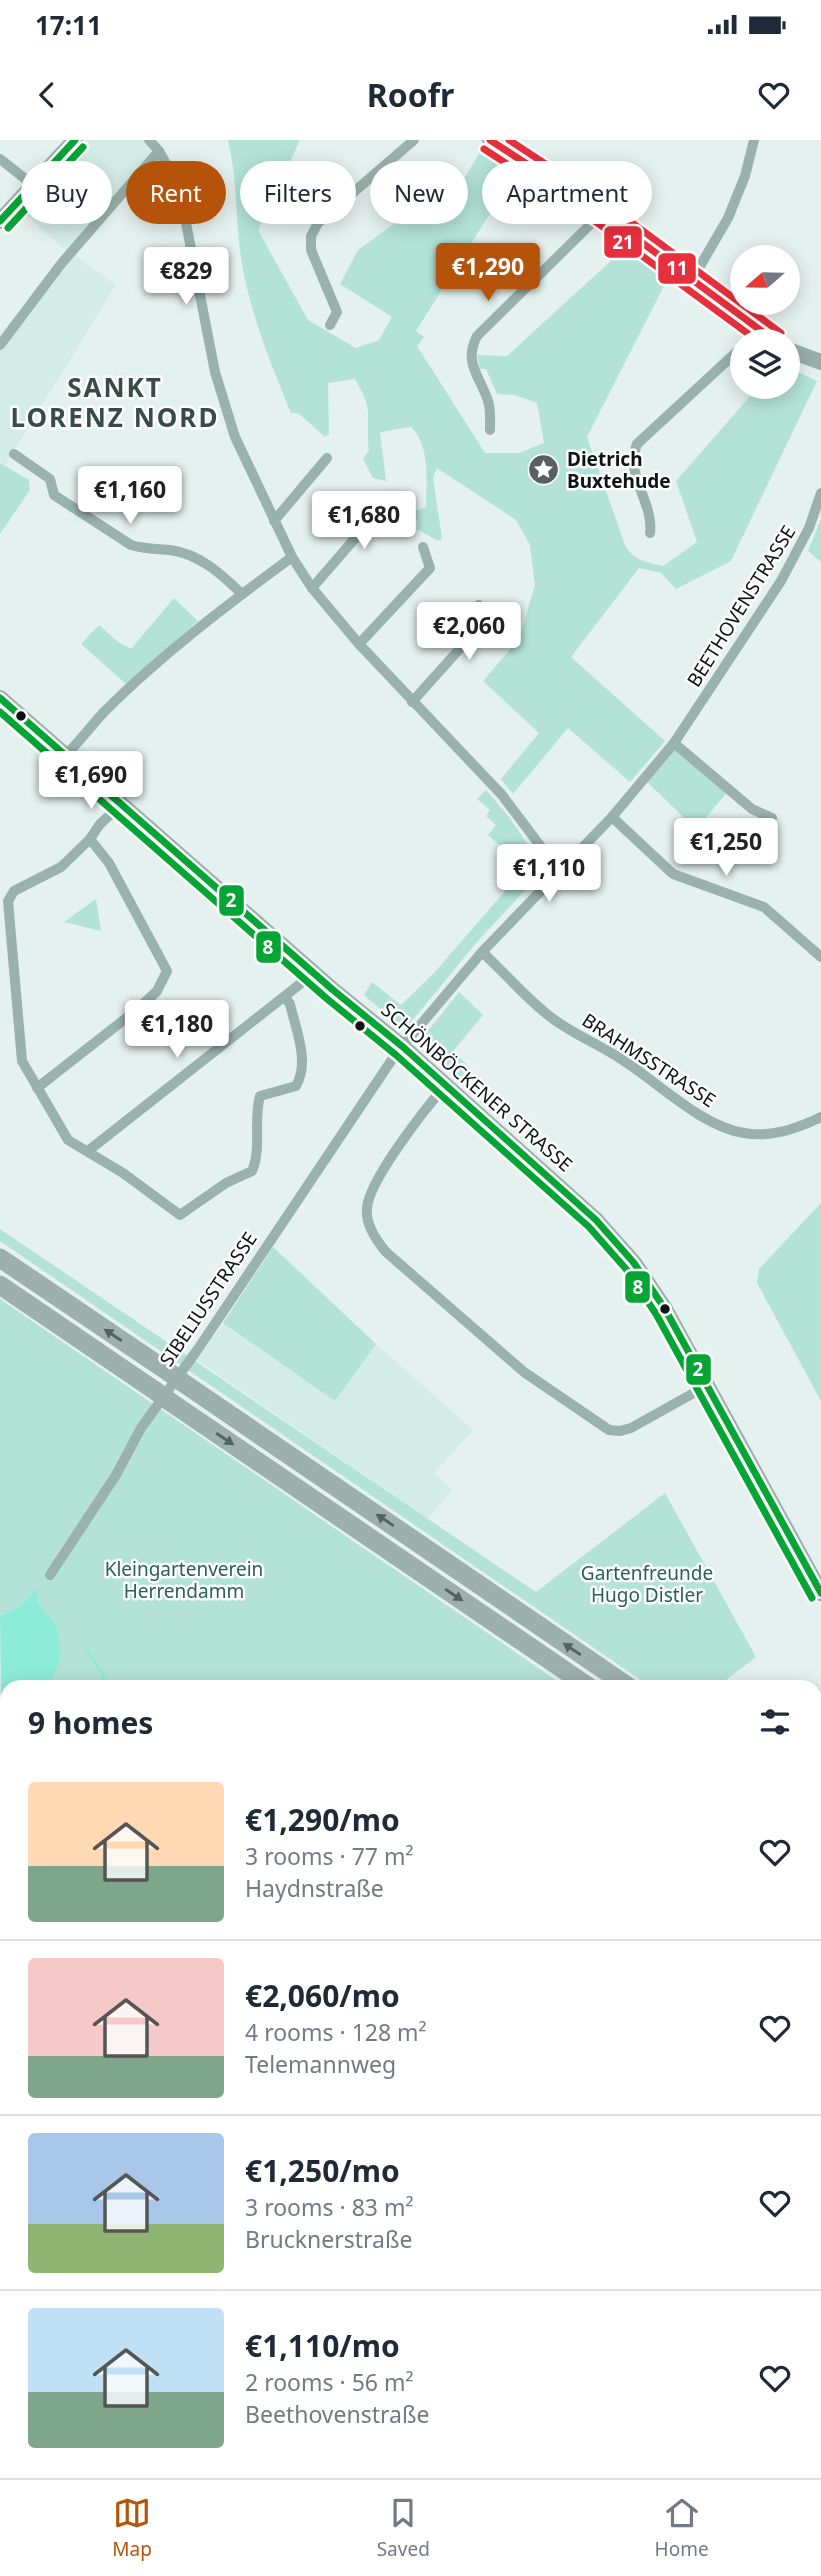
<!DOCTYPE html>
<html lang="en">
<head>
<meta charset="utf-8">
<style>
	:root { --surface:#fff; --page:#f2f2f3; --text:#1f2937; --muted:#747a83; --line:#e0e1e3; --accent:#b45309 }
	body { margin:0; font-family:"Noto Sans",sans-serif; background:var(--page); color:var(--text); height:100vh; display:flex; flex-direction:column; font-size:26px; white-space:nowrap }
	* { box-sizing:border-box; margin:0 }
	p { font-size:23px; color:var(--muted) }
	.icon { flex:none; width:38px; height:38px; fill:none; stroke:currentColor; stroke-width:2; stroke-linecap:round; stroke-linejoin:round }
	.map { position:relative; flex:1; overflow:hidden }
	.drawer { position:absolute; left:0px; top:1540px; width:822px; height:798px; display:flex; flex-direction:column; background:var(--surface); border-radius:21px 21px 0 0; box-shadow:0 4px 18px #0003 }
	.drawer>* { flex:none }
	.top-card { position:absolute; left:21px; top:21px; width:780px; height:63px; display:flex; gap:14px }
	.needle { width:46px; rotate:250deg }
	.fabs { position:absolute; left:730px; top:105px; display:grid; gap:14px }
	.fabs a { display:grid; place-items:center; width:70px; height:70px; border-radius:50%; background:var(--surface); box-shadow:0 4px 18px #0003; font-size:35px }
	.price { position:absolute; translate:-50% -60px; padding:0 16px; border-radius:7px; background:#fff; color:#222; font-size:23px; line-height:46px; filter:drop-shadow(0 2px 4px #0008) }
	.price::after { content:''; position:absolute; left:50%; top:42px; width:21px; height:16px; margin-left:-10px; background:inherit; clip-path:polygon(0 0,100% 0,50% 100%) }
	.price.active { background:var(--accent); color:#fff }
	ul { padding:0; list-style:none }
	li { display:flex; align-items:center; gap:21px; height:175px; padding:0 28px }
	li+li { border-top:2px solid var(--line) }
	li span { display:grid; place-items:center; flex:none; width:196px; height:140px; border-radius:7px; color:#555 }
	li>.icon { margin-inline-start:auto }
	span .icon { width:84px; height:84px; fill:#fffc; stroke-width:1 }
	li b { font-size:30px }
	h2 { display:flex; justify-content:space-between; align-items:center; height:84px; padding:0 28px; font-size:30px }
	.pill { padding:0 24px; border-radius:32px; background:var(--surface); box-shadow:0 4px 18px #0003; font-size:24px; line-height:63px }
	.pill.active { background:var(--accent); color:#fff }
	.status { display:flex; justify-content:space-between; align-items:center; height:49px; padding:0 35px; background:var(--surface); direction:ltr }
	.status svg { height:19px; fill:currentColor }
	header { display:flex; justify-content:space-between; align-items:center; height:91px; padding:0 28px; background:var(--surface); font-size:32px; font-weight:700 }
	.tab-bar { display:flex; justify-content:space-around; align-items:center; height:98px; border-top:2px solid var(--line); background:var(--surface); font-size:19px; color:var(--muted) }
	.tab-bar a { display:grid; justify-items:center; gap:4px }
	.tab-bar .active { color:var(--accent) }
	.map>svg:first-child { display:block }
	.built { fill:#d4ece6 }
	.green { fill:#b3e3d7 }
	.water { fill:#8cecd8 }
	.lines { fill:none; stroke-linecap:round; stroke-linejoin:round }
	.stream { stroke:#8cecd8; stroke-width:2.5 }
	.minor { stroke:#9ab2ad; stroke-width:10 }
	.secondary { stroke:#98b0aa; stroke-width:16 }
	.motorway { stroke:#9cb0ac; stroke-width:19 }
	.motorway-bridge { stroke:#9cb0ac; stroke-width:19 }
	.bus-1-casing { stroke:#fefefe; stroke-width:12 }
	.bus-2-casing { stroke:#fefefe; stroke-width:12 }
	.bus-3-casing { stroke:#fefefe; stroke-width:12 }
	.bus-4-casing { stroke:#fefefe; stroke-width:12 }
	.bus-5-casing { stroke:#fefefe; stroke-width:12 }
	.bus-1 { stroke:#04a535; stroke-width:7 }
	.bus-2 { stroke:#04a535; stroke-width:7 }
	.bus-3 { stroke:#e7303d; stroke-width:7 }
	.bus-4 { stroke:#e7303d; stroke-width:7 }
	.bus-5 { stroke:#e7303d; stroke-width:7 }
	.oneway { fill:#54625f }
	.bus-dot { fill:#0c1412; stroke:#fefefe; stroke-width:2.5 }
	.labels { text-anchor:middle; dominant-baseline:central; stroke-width:5; stroke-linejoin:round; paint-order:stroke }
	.poi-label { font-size:19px; font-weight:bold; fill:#0c1412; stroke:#fefefe; text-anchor:start }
	.street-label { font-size:19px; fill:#0c1412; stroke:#fefefe }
	.park-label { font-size:19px; fill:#296054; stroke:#fefefe }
	.district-label { font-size:26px; font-weight:bold; letter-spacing:2px; fill:#374c46; stroke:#fefefe }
	.line-badge { stroke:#fefefe; stroke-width:2.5 }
	.badge-label { font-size:19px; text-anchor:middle; font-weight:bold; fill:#fff }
</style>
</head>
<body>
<div class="status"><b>17:11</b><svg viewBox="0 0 49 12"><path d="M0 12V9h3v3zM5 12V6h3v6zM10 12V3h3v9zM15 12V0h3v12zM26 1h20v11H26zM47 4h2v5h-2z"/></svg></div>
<header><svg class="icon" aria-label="back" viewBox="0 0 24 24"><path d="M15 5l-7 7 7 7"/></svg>Roofr<svg class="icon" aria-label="heart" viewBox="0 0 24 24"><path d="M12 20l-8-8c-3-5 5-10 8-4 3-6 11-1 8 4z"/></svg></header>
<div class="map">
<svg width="821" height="2338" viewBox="0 0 821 2338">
	<rect width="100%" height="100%" fill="#e5f1ee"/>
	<g class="built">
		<polygon points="86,0 148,0 158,11 71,113 116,145 5,325 0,322 0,199 70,114 20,70"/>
		<polygon points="223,1183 335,1261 376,1204 473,1290 434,1333 452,1349 428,1379 197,1220"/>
	</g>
	<g class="green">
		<path d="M 228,0 L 300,0 L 258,90 L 308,180 L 356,208 L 379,200 L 392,177 L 340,144 L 358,110 L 416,68 L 439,81 L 480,12 L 514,35 L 416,191 L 424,197 L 417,206 L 485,313 L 519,313 L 544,303 L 537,263 L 515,255 L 497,254 L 486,229 L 480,229 L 477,215 L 507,216 L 624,109 L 667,140 L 587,297 L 625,405 C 634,421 646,422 663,426 L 697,402 L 676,341 L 758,247 L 788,247 L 788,227 L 817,241 L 731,421 L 676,449 L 661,433 L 639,428 L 571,517 L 665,601 L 630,642 L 568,588 L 513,654 L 501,639 L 539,593 L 483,541 L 519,499 L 535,445 L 530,405 L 516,380 L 437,328 L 433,337 L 442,399 L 438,401 L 417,389 L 418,382 L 413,372 L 426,367 C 426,341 431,307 411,287 L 380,292 L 386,341 L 373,338 L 363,319 L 369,310 C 366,295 370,280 367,265 C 365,256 359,247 355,239 L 328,243 L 329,294 L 325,297 L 298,273 L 291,273 C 271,224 251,176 242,124 C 235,83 238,41 228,0 Z"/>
		<polygon points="0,323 29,340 30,350 0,394"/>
		<polygon points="821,379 821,422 808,411"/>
		<polygon points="174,458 198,481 126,544 81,504 99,485 118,502 131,509"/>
		<polygon points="674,603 729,650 696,689 644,639"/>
		<polygon points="486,650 509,677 541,724 543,731 477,802 407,887 401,887 364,855 372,842 401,865 434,833 525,728 488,695 496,685 486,676 490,670 477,659"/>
		<polygon points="96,759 101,791 64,782"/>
		<polygon points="459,852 483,875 454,910 474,934 465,945 423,905 423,897"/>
		<polygon points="821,1063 821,1261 757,1143 759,1129"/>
		<polygon points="0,1089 536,1452 665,1353 756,1517 717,1547 651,1547 0,1101"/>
		<polygon points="273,1107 376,1204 335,1261 223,1183"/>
		<path d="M 0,1159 L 566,1547 L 45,1547 L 48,1545 C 56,1524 67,1500 52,1479 C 48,1473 41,1469 37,1462 L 38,1450 L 32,1453 L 22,1465 L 0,1476 Z"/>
		<polygon points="0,1559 7,1560 7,1945 0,1938"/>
		<polygon points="816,1716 821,1720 821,1756 816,1752"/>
		<polygon points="821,1911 821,2077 816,2082 816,1915"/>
		<polygon points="816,2206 821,2212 821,2338 398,2338 392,2331 816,2331"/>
	</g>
	<path class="water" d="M 38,1449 L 37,1462 C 42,1470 51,1475 55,1484 C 64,1504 61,1532 45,1547 L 7,1547 L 7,1560 L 1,1560 L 0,1476 L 22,1465 L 32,1453 Z"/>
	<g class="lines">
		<polyline class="stream" points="86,1509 104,1536 102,1547"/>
		<g class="minor">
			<polyline points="149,0 159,11 179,47 215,232 235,297 292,417 312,448 359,504 502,655 560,732"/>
			<polyline points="0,19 33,45"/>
			<polyline points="692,140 728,78 745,36 754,0"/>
			<polyline points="330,185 337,172 311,110 311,96 318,83 414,0"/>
			<polyline points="748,201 759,189"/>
			<polyline points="0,205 61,124 159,11"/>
			<path d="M 490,290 C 490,281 491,270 488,261 C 480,236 463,223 477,196 L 602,73"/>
			<path d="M 14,314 L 50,339 L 54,355 L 131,405 C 144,409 156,409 170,410 C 200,414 221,434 242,454"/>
			<polyline points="274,381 327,318"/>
			<path d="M 650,393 C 654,362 624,335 637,304 L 742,207"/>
			<polyline points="312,448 377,373 374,364"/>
			<polyline points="359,504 430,428 423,407"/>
			<polyline points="412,562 481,485 479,465"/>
			<polyline points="674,603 752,669 772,678"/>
			<path d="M 65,616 C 79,602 91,586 104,572 C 161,515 227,465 292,417"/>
			<path d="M 121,665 L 100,684 L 90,699 L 61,727 L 14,751 L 8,761 L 22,921 L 68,1000 L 123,1033 L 180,1075 L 226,1043 L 252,1031 C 262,1008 253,980 260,956 L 296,946 C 310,922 296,890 290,864 L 285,857"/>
			<polyline points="612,677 673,734 764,767 821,817"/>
			<path d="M 482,812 C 504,832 524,856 548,875 C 570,893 597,903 621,919 C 658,942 700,986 744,993 C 771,998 797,989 821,977"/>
			<path d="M 445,946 C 425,969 369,1040 367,1068 C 365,1084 376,1100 386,1112 L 524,1232 L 609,1290 L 620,1291 L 631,1288 L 708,1245"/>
			<polyline points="37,948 139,868 157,851 167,831 109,723 90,699"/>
			<polyline points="88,1011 314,833"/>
			<polyline points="50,1435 116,1335 141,1288 198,1209 395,915 482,812 612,677 674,603 781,441 809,388 821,353"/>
			<polyline points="0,2051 7,2058"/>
			<polyline points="816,2126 821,2121"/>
			<polyline points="816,2148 821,2154"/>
			<polyline points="0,2264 7,2270"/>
			<polyline points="78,2331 87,2338"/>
			<polyline points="266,2331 272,2338"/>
			<polyline points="118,2338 127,2331"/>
		</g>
		<g class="secondary">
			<polyline points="490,0 602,73 775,201"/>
			<polyline points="0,81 75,0"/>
			<polyline points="788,210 821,222"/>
			<polyline points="0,558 333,850 403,907 596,1080 634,1123 665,1169 821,1453"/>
		</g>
		<g class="motorway">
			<polyline points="0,1118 170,1233"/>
			<polyline points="0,1145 157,1252"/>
			<polyline points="182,1242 629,1547"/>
			<polyline points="169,1261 589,1547"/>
			<polyline points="816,1674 821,1678"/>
			<polyline points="816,1701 821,1705"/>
		</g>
		<g class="motorway-bridge">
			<polyline points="170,1233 182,1242"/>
			<polyline points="157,1252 169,1261"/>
		</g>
		<defs>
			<g id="bus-1">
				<polyline points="0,81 75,0"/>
				<polyline points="0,558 333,850 403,907 596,1080 634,1123 665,1169 821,1453"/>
			</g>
			<g id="bus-2">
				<polyline points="8,88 83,7"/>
				<polyline points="0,572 326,858 396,915 589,1087 626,1129 656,1174 812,1458"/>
			</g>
			<polyline id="bus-3" points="490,0 602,73 775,201"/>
			<polyline id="bus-4" points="484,9 596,82 758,201"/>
			<polyline id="bus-5" points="509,0 608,65 781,193"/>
		</defs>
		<use href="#bus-1" class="bus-1-casing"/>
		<use href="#bus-2" class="bus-2-casing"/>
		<use href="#bus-3" class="bus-3-casing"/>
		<use href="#bus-4" class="bus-4-casing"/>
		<use href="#bus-5" class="bus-5-casing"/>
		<use href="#bus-1" class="bus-1"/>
		<use href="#bus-2" class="bus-2"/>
		<use href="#bus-3" class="bus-3"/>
		<use href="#bus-4" class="bus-4"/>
		<use href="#bus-5" class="bus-5"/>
	</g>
	<defs><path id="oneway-solid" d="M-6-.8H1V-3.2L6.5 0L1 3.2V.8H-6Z" transform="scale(1.75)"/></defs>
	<g class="oneway">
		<use href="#oneway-solid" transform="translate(113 1195) rotate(-146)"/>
		<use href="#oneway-solid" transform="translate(225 1299) rotate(34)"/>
		<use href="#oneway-solid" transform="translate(385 1380) rotate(-146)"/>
		<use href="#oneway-solid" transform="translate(454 1455) rotate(34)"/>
		<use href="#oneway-solid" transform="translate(572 1509) rotate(-146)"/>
	</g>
	<defs>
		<symbol id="sight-disc" viewBox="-11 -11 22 22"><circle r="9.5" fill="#58615f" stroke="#fefefe"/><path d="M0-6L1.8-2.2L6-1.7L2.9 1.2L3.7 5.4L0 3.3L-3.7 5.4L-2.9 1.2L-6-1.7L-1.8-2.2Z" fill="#fff"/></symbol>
	</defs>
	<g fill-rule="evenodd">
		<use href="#sight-disc" x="526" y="312" width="35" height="35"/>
	</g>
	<g class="bus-dot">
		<circle cx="21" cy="576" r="6"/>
		<circle cx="360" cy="886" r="6"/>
		<circle cx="665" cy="1169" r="6"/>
	</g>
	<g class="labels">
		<g class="poi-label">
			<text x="567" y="319">Dietrich<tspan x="567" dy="22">Buxtehude</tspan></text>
		</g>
		<g class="street-label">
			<text transform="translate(741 466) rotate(-58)">BEETHOVENSTRASSE</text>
			<text transform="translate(649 920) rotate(33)">BRAHMSSTRASSE</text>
			<text transform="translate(477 947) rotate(41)">SCHÖNBÖCKENER STRASSE</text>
			<text transform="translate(208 1159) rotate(-56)">SIBELIUSSTRASSE</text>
		</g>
		<g class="park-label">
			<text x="184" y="1429">Kleingartenverein<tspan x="184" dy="22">Herrendamm</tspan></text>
			<text x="647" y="1433">Gartenfreunde<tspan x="647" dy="22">Hugo Distler</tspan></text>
		</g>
		<g class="district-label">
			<text x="115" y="247">SANKT<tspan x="115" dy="30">LORENZ NORD</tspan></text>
		</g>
	</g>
	<g class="line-badge">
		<rect x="603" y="85" width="40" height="34" rx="7" fill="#e7303d"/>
		<rect x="657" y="112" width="40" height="33" rx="7" fill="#e7303d"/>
		<rect x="218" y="744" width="27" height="33" rx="7" fill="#04a535"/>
		<rect x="255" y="790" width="27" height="34" rx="7" fill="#04a535"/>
		<rect x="624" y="1130" width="27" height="34" rx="7" fill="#04a535"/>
		<rect x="685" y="1213" width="27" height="33" rx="7" fill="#04a535"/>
	</g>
	<g class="badge-label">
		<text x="623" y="109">21</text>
		<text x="677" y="135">11</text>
		<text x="231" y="767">2</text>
		<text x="268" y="814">8</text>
		<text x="638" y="1154">8</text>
		<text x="698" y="1236">2</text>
	</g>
</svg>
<div class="fabs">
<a><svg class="needle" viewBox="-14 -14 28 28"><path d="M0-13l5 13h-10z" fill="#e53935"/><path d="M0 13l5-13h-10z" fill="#747a83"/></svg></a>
<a><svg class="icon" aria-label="layers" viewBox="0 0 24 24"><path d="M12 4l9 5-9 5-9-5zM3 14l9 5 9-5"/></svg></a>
</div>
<b class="price active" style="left:488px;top:163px">€1,290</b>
<b class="price" style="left:186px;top:167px">€829</b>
<b class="price" style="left:130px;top:386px">€1,160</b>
<b class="price" style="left:364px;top:411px">€1,680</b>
<b class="price" style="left:469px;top:522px">€2,060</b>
<b class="price" style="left:91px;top:671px">€1,690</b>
<b class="price" style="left:726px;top:738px">€1,250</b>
<b class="price" style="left:549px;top:764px">€1,110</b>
<b class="price" style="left:177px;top:920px">€1,180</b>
<div class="top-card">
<a class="pill">Buy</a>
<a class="pill active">Rent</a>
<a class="pill">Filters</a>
<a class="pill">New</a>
<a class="pill">Apartment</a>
</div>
<section class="drawer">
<h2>9 homes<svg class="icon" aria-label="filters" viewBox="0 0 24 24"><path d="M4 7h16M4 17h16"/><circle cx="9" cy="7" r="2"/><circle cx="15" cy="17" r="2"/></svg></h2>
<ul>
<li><span style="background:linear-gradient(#ffd9b3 60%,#7fa58c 0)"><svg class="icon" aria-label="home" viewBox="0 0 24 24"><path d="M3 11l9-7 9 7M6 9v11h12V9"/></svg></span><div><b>€1,290/mo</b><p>3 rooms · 77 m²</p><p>Haydnstraße</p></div><svg class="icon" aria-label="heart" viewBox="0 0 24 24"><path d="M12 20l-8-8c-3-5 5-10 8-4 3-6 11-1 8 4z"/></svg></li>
<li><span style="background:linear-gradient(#f6c9c9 70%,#7fa58c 0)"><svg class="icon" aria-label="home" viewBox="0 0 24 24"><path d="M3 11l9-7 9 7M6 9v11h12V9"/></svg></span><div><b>€2,060/mo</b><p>4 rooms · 128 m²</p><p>Telemannweg</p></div><svg class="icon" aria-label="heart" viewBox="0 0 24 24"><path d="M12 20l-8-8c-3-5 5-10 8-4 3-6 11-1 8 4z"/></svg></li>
<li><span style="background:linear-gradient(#a9c7e8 65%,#8fb573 0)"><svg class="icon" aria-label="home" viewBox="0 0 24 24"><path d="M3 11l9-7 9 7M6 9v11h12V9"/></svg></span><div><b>€1,250/mo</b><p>3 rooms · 83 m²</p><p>Brucknerstraße</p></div><svg class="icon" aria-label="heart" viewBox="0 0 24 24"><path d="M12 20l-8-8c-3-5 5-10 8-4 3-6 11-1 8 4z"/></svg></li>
<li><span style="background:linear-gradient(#bfe0f5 60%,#7fa58c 0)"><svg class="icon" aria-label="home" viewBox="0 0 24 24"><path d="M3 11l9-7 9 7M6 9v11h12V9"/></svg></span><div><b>€1,110/mo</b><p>2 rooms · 56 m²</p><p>Beethovenstraße</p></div><svg class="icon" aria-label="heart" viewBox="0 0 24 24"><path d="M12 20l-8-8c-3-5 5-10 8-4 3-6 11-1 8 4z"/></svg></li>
</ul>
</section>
</div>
<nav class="tab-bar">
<a class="active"><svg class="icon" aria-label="map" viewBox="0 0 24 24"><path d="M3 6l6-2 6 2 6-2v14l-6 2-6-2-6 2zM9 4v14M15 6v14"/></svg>Map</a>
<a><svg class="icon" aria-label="saved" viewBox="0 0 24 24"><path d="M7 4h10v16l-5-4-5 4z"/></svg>Saved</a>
<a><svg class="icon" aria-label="home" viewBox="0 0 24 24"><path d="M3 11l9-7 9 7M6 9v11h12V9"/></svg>Home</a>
</nav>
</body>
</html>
